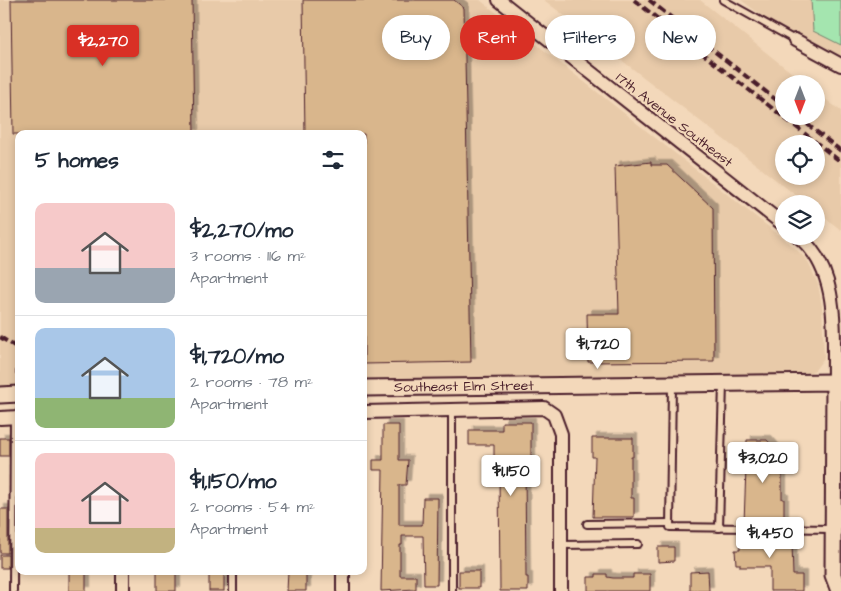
<!DOCTYPE html>
<html lang="en">
<head>
<meta charset="utf-8">
<style>
	:root { --surface:#fff; --page:#f2f2f3; --text:#1f2937; --muted:#747a83; --line:#e0e1e3; --accent:#d93025 }
	body { margin:0; font-family:"Architects Daughter",sans-serif; background:var(--page); color:var(--text); height:100vh; display:flex; flex-direction:column; font-size:19px; white-space:nowrap }
	* { box-sizing:border-box; margin:0 }
	p { font-size:16px; color:var(--muted) }
	.icon { flex:none; width:28px; height:28px; fill:none; stroke:currentColor; stroke-width:2; stroke-linecap:round; stroke-linejoin:round }
	.map { position:relative; flex:1; overflow:hidden }
	.drawer { position:absolute; left:15px; top:130px; width:352px; height:445px; display:flex; flex-direction:column; background:var(--surface); border-radius:10px; box-shadow:0 2px 8px #0003 }
	.drawer>* { flex:none }
	.banner { position:absolute; left:382px; top:15px; width:382px; height:45px; display:flex; gap:10px }
	.needle { width:32px; rotate:180deg }
	.buttons { position:absolute; left:775px; top:75px; display:grid; gap:10px }
	.buttons a { display:grid; place-items:center; width:50px; height:50px; border-radius:50%; background:var(--surface); box-shadow:0 2px 8px #0003; font-size:25px }
	.price { position:absolute; translate:-50% -42px; padding:0 11px; border-radius:5px; background:#fff; color:#222; font-size:16px; line-height:32px; filter:drop-shadow(0 1px 2px #0008) }
	.price::after { content:''; position:absolute; left:50%; top:30px; width:15px; height:11px; margin-left:-8px; background:inherit; clip-path:polygon(0 0,100% 0,50% 100%) }
	.price.selected { background:var(--accent); color:#fff }
	ul { padding:0; list-style:none }
	li { display:flex; align-items:center; gap:15px; height:125px; padding:0 20px }
	li+li { border-top:1px solid var(--line) }
	li span { display:grid; place-items:center; flex:none; width:140px; height:100px; border-radius:10px; color:#555 }
	li>.icon { margin-inline-start:auto }
	span .icon { width:60px; height:60px; fill:#fffc; stroke-width:1 }
	li b { font-size:21px }
	h2 { display:flex; justify-content:space-between; align-items:center; height:60px; padding:0 20px; font-size:21px }
	.chip { padding:0 18px; border-radius:22px; background:var(--surface); box-shadow:0 2px 8px #0003; font-size:18px; line-height:45px }
	.chip.selected { background:var(--accent); color:#fff }
	.map>svg:first-child { display:block }
	.built { fill:#e8caa9; fill-rule:evenodd }
	.green { fill:#a4e5af; stroke:#77826d }
	.building { fill:#d9b68c; stroke:#4a1f2b; filter:url(#shadow) }
	.lines { fill:none; stroke-linecap:round; stroke-linejoin:round }
	.service-casing { stroke:#4a1f2b; stroke-width:10 }
	.minor-casing { stroke:#4a1f2b; stroke-width:16 }
	.tertiary-casing { stroke:#4a1f2b; stroke-width:19 }
	.service { stroke:#f3d8ba; stroke-width:6 }
	.minor { stroke:#f3d8ba; stroke-width:12 }
	.tertiary { stroke:#f3d8ba; stroke-width:15 }
	.rail { stroke:#4a1f2b; stroke-width:4; stroke-dasharray:8 4; stroke-linecap:butt }
	.labels { text-anchor:middle; dominant-baseline:central; stroke-width:4.5; stroke-linejoin:round; paint-order:stroke }
	.street-label { font-size:14px; fill:#4a1f2b; stroke:#f3d8ba }
</style>
</head>
<body>
<div class="map">
<svg width="841" height="591" viewBox="0 0 841 591">
	<defs>
		<filter id="shadow"><feDropShadow dx="4.5" dy="-4.5" stdDeviation="0" flood-color="#0004"/></filter>
	</defs>
	<rect width="100%" height="100%" fill="#f3d8ba"/>
	<filter id="ink" filterUnits="userSpaceOnUse"><feTurbulence type="fractalNoise" baseFrequency=".02" numOctaves="2"/><feDisplacementMap in="SourceGraphic" scale="10" xChannelSelector="R" yChannelSelector="G"/><feConvolveMatrix kernelMatrix="1 2 1 2 8 2 1 2 1" color-interpolation-filters="sRGB"/></filter>
	<g filter="url(#ink)">
		<g class="built">
			<polygon points="0,0 480,0 793,246 807,260 818,284 822,306 824,358 815,370 802,376 364,382 364,134 19,134 19,387 0,388"/>
			<path d="M 544,0 L 700,0 L 806,84 L 784,84 L 784,116 L 816,116 L 816,92 L 841,111 L 841,230 L 816,211 L 816,204 L 807,204 ZM 784,144 L 816,144 L 816,176 L 784,176 Z"/>
			<polygon points="741,0 841,0 841,65 795,40"/>
		</g>
		<polygon class="green" points="811,0 841,0 841,45 813,31"/>
		<g class="building">
			<polygon points="11,0 192,0 194,134 13,134"/>
			<polygon points="303,0 454,0 464,8 471,362 364,364 364,134 305,134"/>
			<polygon points="651,162 651,165 667,165 713,208 714,361 588,362 587,314 619,314 615,166"/>
			<polygon points="502,422 531,422 531,467 525,468 526,577 528,577 528,591 500,591 499,468 494,468 494,445 469,445 469,430 502,430"/>
			<polygon points="383,425 399,425 399,460 408,460 406,485 399,485 399,525 422,525 423,498 438,498 437,585 424,585 423,536 402,536 402,545 400,545 400,576 416,576 416,589 381,591 383,470 373,470 373,460 383,460"/>
			<rect x="0" y="438" width="9" height="18"/>
			<polygon points="592,438 633,438 633,457 631,457 631,498 634,498 634,517 593,517 595,457 592,457"/>
			<polygon points="747,440 767,440 782,457 782,499 784,499 784,523 744,523"/>
			<rect x="0" y="509" width="8" height="44"/>
			<polygon points="744,533 785,533 787,543 792,543 793,575 802,575 802,591 770,591 770,567 740,567 740,564 736,564 735,550 740,550 740,539 744,539"/>
			<polygon points="658,547 674,547 674,561 658,562"/>
			<rect x="0" y="555" width="8" height="13"/>
			<rect x="69" y="571" width="17" height="20"/>
			<rect x="157" y="571" width="19" height="20"/>
			<rect x="209" y="571" width="15" height="20"/>
			<polygon points="288,571 306,571 306,591 287,591"/>
			<rect x="459" y="571" width="20" height="17"/>
			<polygon points="708,571 709,591 690,591 690,572"/>
			<polygon points="596,574 607,574 607,577 613,578 633,578 633,574 650,574 650,591 588,591 588,577 596,577"/>
		</g>
		<g class="lines">
			<defs>
				<g id="service">
					<polyline points="723,0 795,40"/>
					<polyline points="672,385 670,527 833,529"/>
					<polyline points="452,410 452,591"/>
					<polyline points="587,524 670,523"/>
					<polyline points="719,528 723,384"/>
					<polyline points="561,545 638,544"/>
					<polyline points="13,591 14,417"/>
					<polyline points="233,591 233,571"/>
				</g>
				<g id="minor">
					<polyline points="499,0 784,225"/>
					<polyline points="795,40 841,65"/>
					<path d="M 798,236 C 841,271 833,333 834,382"/>
					<polyline points="364,412 544,408 554,415 561,434 561,591"/>
					<polyline points="0,418 19,417"/>
					<polyline points="123,591 123,571"/>
					<polyline points="343,591 343,571"/>
				</g>
				<g id="tertiary">
					<path id="s1" d="M 364,388 L 834,382 L 833,575 L 839,591"/>
					<polyline points="0,395 19,394"/>
				</g>
			</defs>
			<use href="#service" class="service-casing"/>
			<use href="#minor" class="minor-casing"/>
			<use href="#tertiary" class="tertiary-casing"/>
			<use href="#service" class="service"/>
			<use href="#minor" class="minor"/>
			<use href="#tertiary" class="tertiary"/>
			<g class="rail">
				<polyline points="634,0 841,162"/>
				<polyline points="649,0 784,106"/>
				<polyline points="797,116 841,151"/>
				<polyline points="0,337 19,349"/>
				<polyline points="15,372 19,372"/>
			</g>
		</g>
	</g>
	<g class="labels">
		<g class="street-label">
			<text transform="translate(674 120) rotate(38)">17th Avenue Southeast</text>
			<text stroke="none"><textPath href="#s1" startOffset="100">Southeast Elm Street</textPath></text>
		</g>
	</g>
</svg>
<div class="buttons">
<a><svg class="needle" viewBox="-14 -14 28 28"><path d="M0-13l5 13h-10z" fill="#e53935"/><path d="M0 13l5-13h-10z" fill="#747a83"/></svg></a>
<a><svg class="icon" aria-label="locate" viewBox="0 0 24 24"><circle cx="12" cy="12" r="6"/><path d="M12 2v4M12 18v4M2 12h4M18 12h4"/></svg></a>
<a><svg class="icon" aria-label="layers" viewBox="0 0 24 24"><path d="M12 4l9 5-9 5-9-5zM3 14l9 5 9-5"/></svg></a>
</div>
<b class="price selected" style="left:103px;top:67px">$2,270</b>
<b class="price" style="left:598px;top:370px">$1,720</b>
<b class="price" style="left:763px;top:484px">$3,020</b>
<b class="price" style="left:511px;top:497px">$1,150</b>
<b class="price" style="left:770px;top:559px">$1,450</b>
<div class="banner">
<a class="chip">Buy</a>
<a class="chip selected">Rent</a>
<a class="chip">Filters</a>
<a class="chip">New</a>
</div>
<section class="drawer">
<h2>5 homes<svg class="icon" aria-label="filters" viewBox="0 0 24 24"><path d="M4 7h16M4 17h16"/><circle cx="9" cy="7" r="2"/><circle cx="15" cy="17" r="2"/></svg></h2>
<ul>
<li><span style="background:linear-gradient(#f6c9c9 65%,#9aa5b1 0)"><svg class="icon" aria-label="home" viewBox="0 0 24 24"><path d="M3 11l9-7 9 7M6 9v11h12V9"/></svg></span><div><b>$2,270/mo</b><p>3 rooms · 116 m²</p><p>Apartment</p></div></li>
<li><span style="background:linear-gradient(#a9c7e8 70%,#8fb573 0)"><svg class="icon" aria-label="home" viewBox="0 0 24 24"><path d="M3 11l9-7 9 7M6 9v11h12V9"/></svg></span><div><b>$1,720/mo</b><p>2 rooms · 78 m²</p><p>Apartment</p></div></li>
<li><span style="background:linear-gradient(#f6c9c9 75%,#c2b280 0)"><svg class="icon" aria-label="home" viewBox="0 0 24 24"><path d="M3 11l9-7 9 7M6 9v11h12V9"/></svg></span><div><b>$1,150/mo</b><p>2 rooms · 54 m²</p><p>Apartment</p></div></li>
</ul>
</section>
</div>
</body>
</html>
